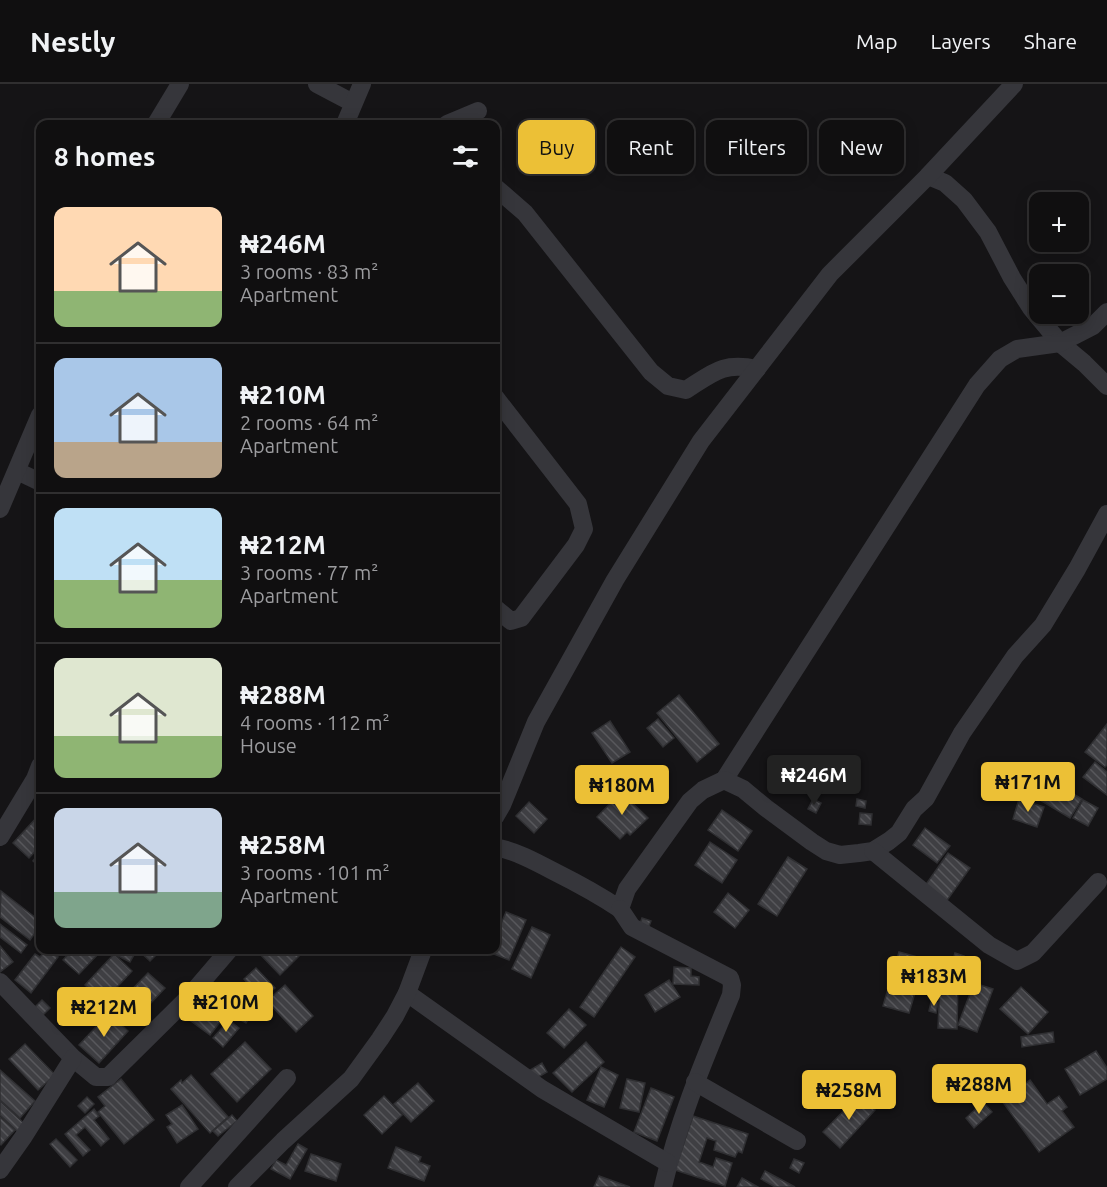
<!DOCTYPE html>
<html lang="en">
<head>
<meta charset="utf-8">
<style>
	:root { --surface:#100f10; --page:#1e1d1e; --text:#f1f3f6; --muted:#9c9c9f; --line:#302f30; --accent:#ecc036 }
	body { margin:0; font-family:Ubuntu,sans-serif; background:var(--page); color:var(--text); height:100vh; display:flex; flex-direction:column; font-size:22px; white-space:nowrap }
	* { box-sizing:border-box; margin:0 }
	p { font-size:20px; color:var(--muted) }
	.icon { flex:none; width:33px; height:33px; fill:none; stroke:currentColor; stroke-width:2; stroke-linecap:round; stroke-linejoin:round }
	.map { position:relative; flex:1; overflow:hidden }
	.side { position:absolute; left:36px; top:36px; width:464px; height:834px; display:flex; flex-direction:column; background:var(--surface); border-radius:12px; box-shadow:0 3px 15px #0003,0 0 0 2px var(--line) }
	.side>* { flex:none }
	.banner { position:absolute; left:518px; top:36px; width:500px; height:54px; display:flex; gap:12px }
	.buttons { position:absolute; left:1029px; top:108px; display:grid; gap:12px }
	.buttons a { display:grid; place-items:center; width:60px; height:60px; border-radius:12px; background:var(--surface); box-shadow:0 3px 15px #0003,0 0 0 2px var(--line); font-size:30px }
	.price { position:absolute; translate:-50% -51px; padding:0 14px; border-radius:6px; background:var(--accent); color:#111; font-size:20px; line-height:39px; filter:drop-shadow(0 2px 3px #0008) }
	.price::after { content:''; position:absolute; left:50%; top:36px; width:18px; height:14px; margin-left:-9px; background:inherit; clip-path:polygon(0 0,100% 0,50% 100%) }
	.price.selected { background:#222; color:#fff }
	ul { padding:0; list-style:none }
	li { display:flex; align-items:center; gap:18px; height:150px; padding:0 18px }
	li+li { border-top:2px solid var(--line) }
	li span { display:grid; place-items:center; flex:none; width:168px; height:120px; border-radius:12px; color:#555 }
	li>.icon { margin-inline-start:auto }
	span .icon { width:72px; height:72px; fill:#fffc; stroke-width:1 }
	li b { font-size:26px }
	h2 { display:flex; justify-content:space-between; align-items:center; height:72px; padding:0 18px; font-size:26px }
	.pill { padding:0 21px; border-radius:12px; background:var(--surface); box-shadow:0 3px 15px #0003,0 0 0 2px var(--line); font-size:21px; line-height:54px }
	.pill.selected { background:var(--accent); color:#111 }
	header { display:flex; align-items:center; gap:36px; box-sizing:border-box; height:84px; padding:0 30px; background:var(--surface); border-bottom:2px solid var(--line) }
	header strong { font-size:28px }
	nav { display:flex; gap:33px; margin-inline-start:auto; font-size:21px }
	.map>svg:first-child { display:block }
	.building { fill:url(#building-back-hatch); stroke:#2f2f32; stroke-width:1.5 }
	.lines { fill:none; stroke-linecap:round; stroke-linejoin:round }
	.minor { stroke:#36363b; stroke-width:18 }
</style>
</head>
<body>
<header>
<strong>Nestly</strong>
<nav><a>Map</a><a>Layers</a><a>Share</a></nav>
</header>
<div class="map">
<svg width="1107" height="1103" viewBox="0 0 1107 1103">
	<defs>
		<pattern id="building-back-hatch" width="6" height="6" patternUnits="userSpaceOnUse" patternTransform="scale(1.5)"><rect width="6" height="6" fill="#3f3f43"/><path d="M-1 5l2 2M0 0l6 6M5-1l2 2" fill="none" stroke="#58585c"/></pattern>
	</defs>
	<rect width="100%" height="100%" fill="#151416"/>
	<g class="building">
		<polygon points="679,611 719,660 697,678 657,629"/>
		<polygon points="658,635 674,654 663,663 647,644"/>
		<polygon points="610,637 630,668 612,679 592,649"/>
		<polygon points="1107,640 1107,681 1105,683 1085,668"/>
		<polygon points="1095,678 1107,688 1107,711 1083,693"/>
		<polygon points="1046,694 1082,715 1070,734 1035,713"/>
		<polygon points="621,708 648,734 630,751 627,748 620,755 597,733"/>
		<polygon points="813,715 821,719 816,729 808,725"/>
		<polygon points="857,715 866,717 865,724 856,722"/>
		<polygon points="1019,715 1044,723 1037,743 1013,735"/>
		<polygon points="1083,716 1098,724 1088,742 1073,734"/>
		<polygon points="529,718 547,735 534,749 516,732"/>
		<polygon points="722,726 752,747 738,767 708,746"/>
		<polygon points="860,729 872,730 871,741 859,740"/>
		<polygon points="40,730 40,762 29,774 13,759"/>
		<polygon points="925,744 950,762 937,779 913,761"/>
		<polygon points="710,758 737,776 722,799 695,781"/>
		<polygon points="40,768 40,783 33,777"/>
		<polygon points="948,769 970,784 943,822 922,806"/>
		<polygon points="788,773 807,785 777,832 758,820"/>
		<polygon points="1,807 40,837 40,842 30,856 0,833"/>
		<polygon points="728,809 749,826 735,844 714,828"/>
		<polygon points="506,828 526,836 509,876 484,866 495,866 495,854"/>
		<polygon points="642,834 651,837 648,845 639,843"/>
		<polygon points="0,840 27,861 21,869 0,853"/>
		<polygon points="532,843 550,851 531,894 512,885"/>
		<polygon points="0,862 13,878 0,888"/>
		<polygon points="621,863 635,873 594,933 580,923"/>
		<polygon points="46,866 48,866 58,873 31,909 15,896 35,870 40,873"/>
		<polygon points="72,866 102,866 79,890 63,876"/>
		<polygon points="117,866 128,866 135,869 130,878 114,870"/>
		<polygon points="138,866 161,866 150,877"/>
		<polygon points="256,866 293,866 299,872 280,891"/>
		<polygon points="899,868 925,875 909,929 883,922"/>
		<polygon points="955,869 964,872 960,885 951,883"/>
		<polygon points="114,870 132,887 103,918 85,901"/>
		<polygon points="674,883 691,884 691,892 699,893 699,901 673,900"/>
		<polygon points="256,884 275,904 262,915 244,895"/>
		<polygon points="148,889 165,904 132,939 115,923"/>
		<polygon points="669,896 680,913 655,928 645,911"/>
		<polygon points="940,896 958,897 957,945 938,944"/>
		<polygon points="974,899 993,905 977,948 958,941"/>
		<polygon points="285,901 313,932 296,948 267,917"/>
		<polygon points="1021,903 1048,928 1028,950 1000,925"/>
		<polygon points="252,910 261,915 246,939 237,934"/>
		<polygon points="205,912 227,929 210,951 187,934"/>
		<polygon points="42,916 50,924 43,931 35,923"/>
		<polygon points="931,918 938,919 936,929 929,927"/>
		<polygon points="569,925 586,941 564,964 547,949"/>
		<polygon points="109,929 128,947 99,979 79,961"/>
		<polygon points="229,936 239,944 223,963 213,954"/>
		<polygon points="1053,948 1054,958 1022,963 1021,953"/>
		<polygon points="245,958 271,985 237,1018 211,990"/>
		<polygon points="586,958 604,978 572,1008 553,989"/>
		<polygon points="25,960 55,991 38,1006 9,975"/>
		<polygon points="1096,967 1107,984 1107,995 1080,1011 1065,985"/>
		<polygon points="542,979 547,988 533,996 527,988"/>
		<polygon points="601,983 618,991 604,1023 587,1016"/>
		<polygon points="0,986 35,1017 20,1034 0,1016"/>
		<polygon points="191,991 228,1033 210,1049 171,1005 181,996 182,999"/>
		<polygon points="121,995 154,1036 124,1060 98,1028 105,1022 98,1013"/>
		<polygon points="627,995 645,999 639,1028 620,1024"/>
		<polygon points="1030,996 1047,1020 1059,1012 1067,1023 1062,1027 1074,1043 1039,1068 1002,1017"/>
		<polygon points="418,999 434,1017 411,1038 394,1020"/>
		<polygon points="651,1004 674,1013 657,1057 634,1048"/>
		<polygon points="859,1011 875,1026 840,1064 823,1048"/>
		<polygon points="384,1012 402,1031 382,1050 364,1031"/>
		<polygon points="87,1013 94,1020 85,1029 78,1022"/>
		<polygon points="0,1017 27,1042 20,1050 0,1031"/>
		<polygon points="983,1018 992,1028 974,1044 966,1034"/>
		<polygon points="182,1021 198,1045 177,1059 167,1043 172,1040 166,1031"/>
		<polygon points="94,1025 99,1032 94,1036 109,1055 101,1062 85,1043 76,1051 90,1066 83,1072 65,1050"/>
		<polygon points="232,1031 237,1037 218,1052 213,1047"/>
		<polygon points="693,1032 748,1050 742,1069 738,1067 735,1073 714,1066 716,1057 707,1054 699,1078 713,1083 716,1074 732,1079 725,1102 675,1086"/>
		<polygon points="0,1033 15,1046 1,1061 0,1060"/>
		<polygon points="56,1055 77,1076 70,1083 50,1060"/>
		<polygon points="298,1060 307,1065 290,1095 271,1085 276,1076 286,1081"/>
		<polygon points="396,1063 421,1073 419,1078 430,1082 424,1097 388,1084"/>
		<polygon points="311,1070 341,1080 336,1097 305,1087"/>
		<polygon points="794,1075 804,1079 799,1089 790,1084"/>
		<polygon points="765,1087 795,1103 775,1103 761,1095"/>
		<polygon points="599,1092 630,1103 594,1103"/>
		<polygon points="742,1094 758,1103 737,1103"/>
	</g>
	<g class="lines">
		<g class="minor">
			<polyline points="317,0 353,19"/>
			<polyline points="156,40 180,0"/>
			<polyline points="345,40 362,0"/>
			<polyline points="447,40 478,27"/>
			<polyline points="928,92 945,99 964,116 988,148 1012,194 1031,224 1060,259 1084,279 1107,302"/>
			<path d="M 495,103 L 525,129 L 651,288 L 668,302 L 686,306 C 714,288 723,278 757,285"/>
			<polyline points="495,313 578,420 584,445 576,461 521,534 511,537 495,524"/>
			<polyline points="17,387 40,398"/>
			<polyline points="0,425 40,331"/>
			<polyline points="724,696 977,301 1000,275 1017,265 1060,259 1093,242 1107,228"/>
			<polyline points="495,733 502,721 536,638 615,496 701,357 830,190 928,92 1014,0"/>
			<polyline points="0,753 35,695 40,682"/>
			<path d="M 495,763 C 516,767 536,778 555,788 C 577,799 599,811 620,825 L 627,805 L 690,717 L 703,706 L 724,696 L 743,705 L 766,724 L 812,758 L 826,767 L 840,771 L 859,769 L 873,767 L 889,757 L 899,749 L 914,725 L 926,714 L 962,649 L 1015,572 L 1043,541 L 1077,485 L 1107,430"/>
			<polyline points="873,767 989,861 1017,877 1033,869 1098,798"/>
			<path d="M 620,825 L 632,843 L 730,894 L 732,901 L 731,911 C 705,974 678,1037 663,1103"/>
			<polyline points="0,898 73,974 96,993 108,993 187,915 229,866"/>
			<polyline points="407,909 542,1005 668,1079"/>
			<polyline points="695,998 797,1057"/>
			<polyline points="0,1086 24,1052 73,974"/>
			<polyline points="189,1103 287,994"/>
			<polyline points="237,1103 283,1057 351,995 380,955 395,932 407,909 423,866"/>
		</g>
	</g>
</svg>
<div class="buttons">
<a>+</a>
<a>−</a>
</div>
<b class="price selected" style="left:814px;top:722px">₦246M</b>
<b class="price" style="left:1028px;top:729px">₦171M</b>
<b class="price" style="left:622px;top:732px">₦180M</b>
<b class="price" style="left:934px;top:923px">₦183M</b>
<b class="price" style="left:226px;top:949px">₦210M</b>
<b class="price" style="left:104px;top:954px">₦212M</b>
<b class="price" style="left:979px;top:1031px">₦288M</b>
<b class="price" style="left:849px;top:1037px">₦258M</b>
<div class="banner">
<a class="pill selected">Buy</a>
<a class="pill">Rent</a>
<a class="pill">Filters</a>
<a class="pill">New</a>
</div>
<section class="side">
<h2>8 homes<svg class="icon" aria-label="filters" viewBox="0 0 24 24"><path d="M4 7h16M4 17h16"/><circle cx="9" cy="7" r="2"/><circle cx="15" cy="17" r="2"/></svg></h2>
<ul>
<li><span style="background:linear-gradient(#ffd9b3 70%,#8fb573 0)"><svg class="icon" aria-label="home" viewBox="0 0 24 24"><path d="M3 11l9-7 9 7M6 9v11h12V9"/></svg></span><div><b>₦246M</b><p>3 rooms · 83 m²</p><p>Apartment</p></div></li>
<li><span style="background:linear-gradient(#a9c7e8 70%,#b9a48a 0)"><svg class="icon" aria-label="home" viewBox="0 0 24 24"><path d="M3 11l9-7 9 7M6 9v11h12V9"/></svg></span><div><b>₦210M</b><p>2 rooms · 64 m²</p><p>Apartment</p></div></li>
<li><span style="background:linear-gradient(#bfe0f5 60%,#8fb573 0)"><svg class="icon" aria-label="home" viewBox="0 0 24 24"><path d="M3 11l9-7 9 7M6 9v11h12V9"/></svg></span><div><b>₦212M</b><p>3 rooms · 77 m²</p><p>Apartment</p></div></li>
<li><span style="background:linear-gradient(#dfe7d0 65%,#8fb573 0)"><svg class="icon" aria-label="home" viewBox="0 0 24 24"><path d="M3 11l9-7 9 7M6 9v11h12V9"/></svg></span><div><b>₦288M</b><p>4 rooms · 112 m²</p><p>House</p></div></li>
<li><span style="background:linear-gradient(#c9d6e8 70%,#7fa58c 0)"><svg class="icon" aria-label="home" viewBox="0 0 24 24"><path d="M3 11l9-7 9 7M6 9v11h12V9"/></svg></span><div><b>₦258M</b><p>3 rooms · 101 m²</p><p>Apartment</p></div></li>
</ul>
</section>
</div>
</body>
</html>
